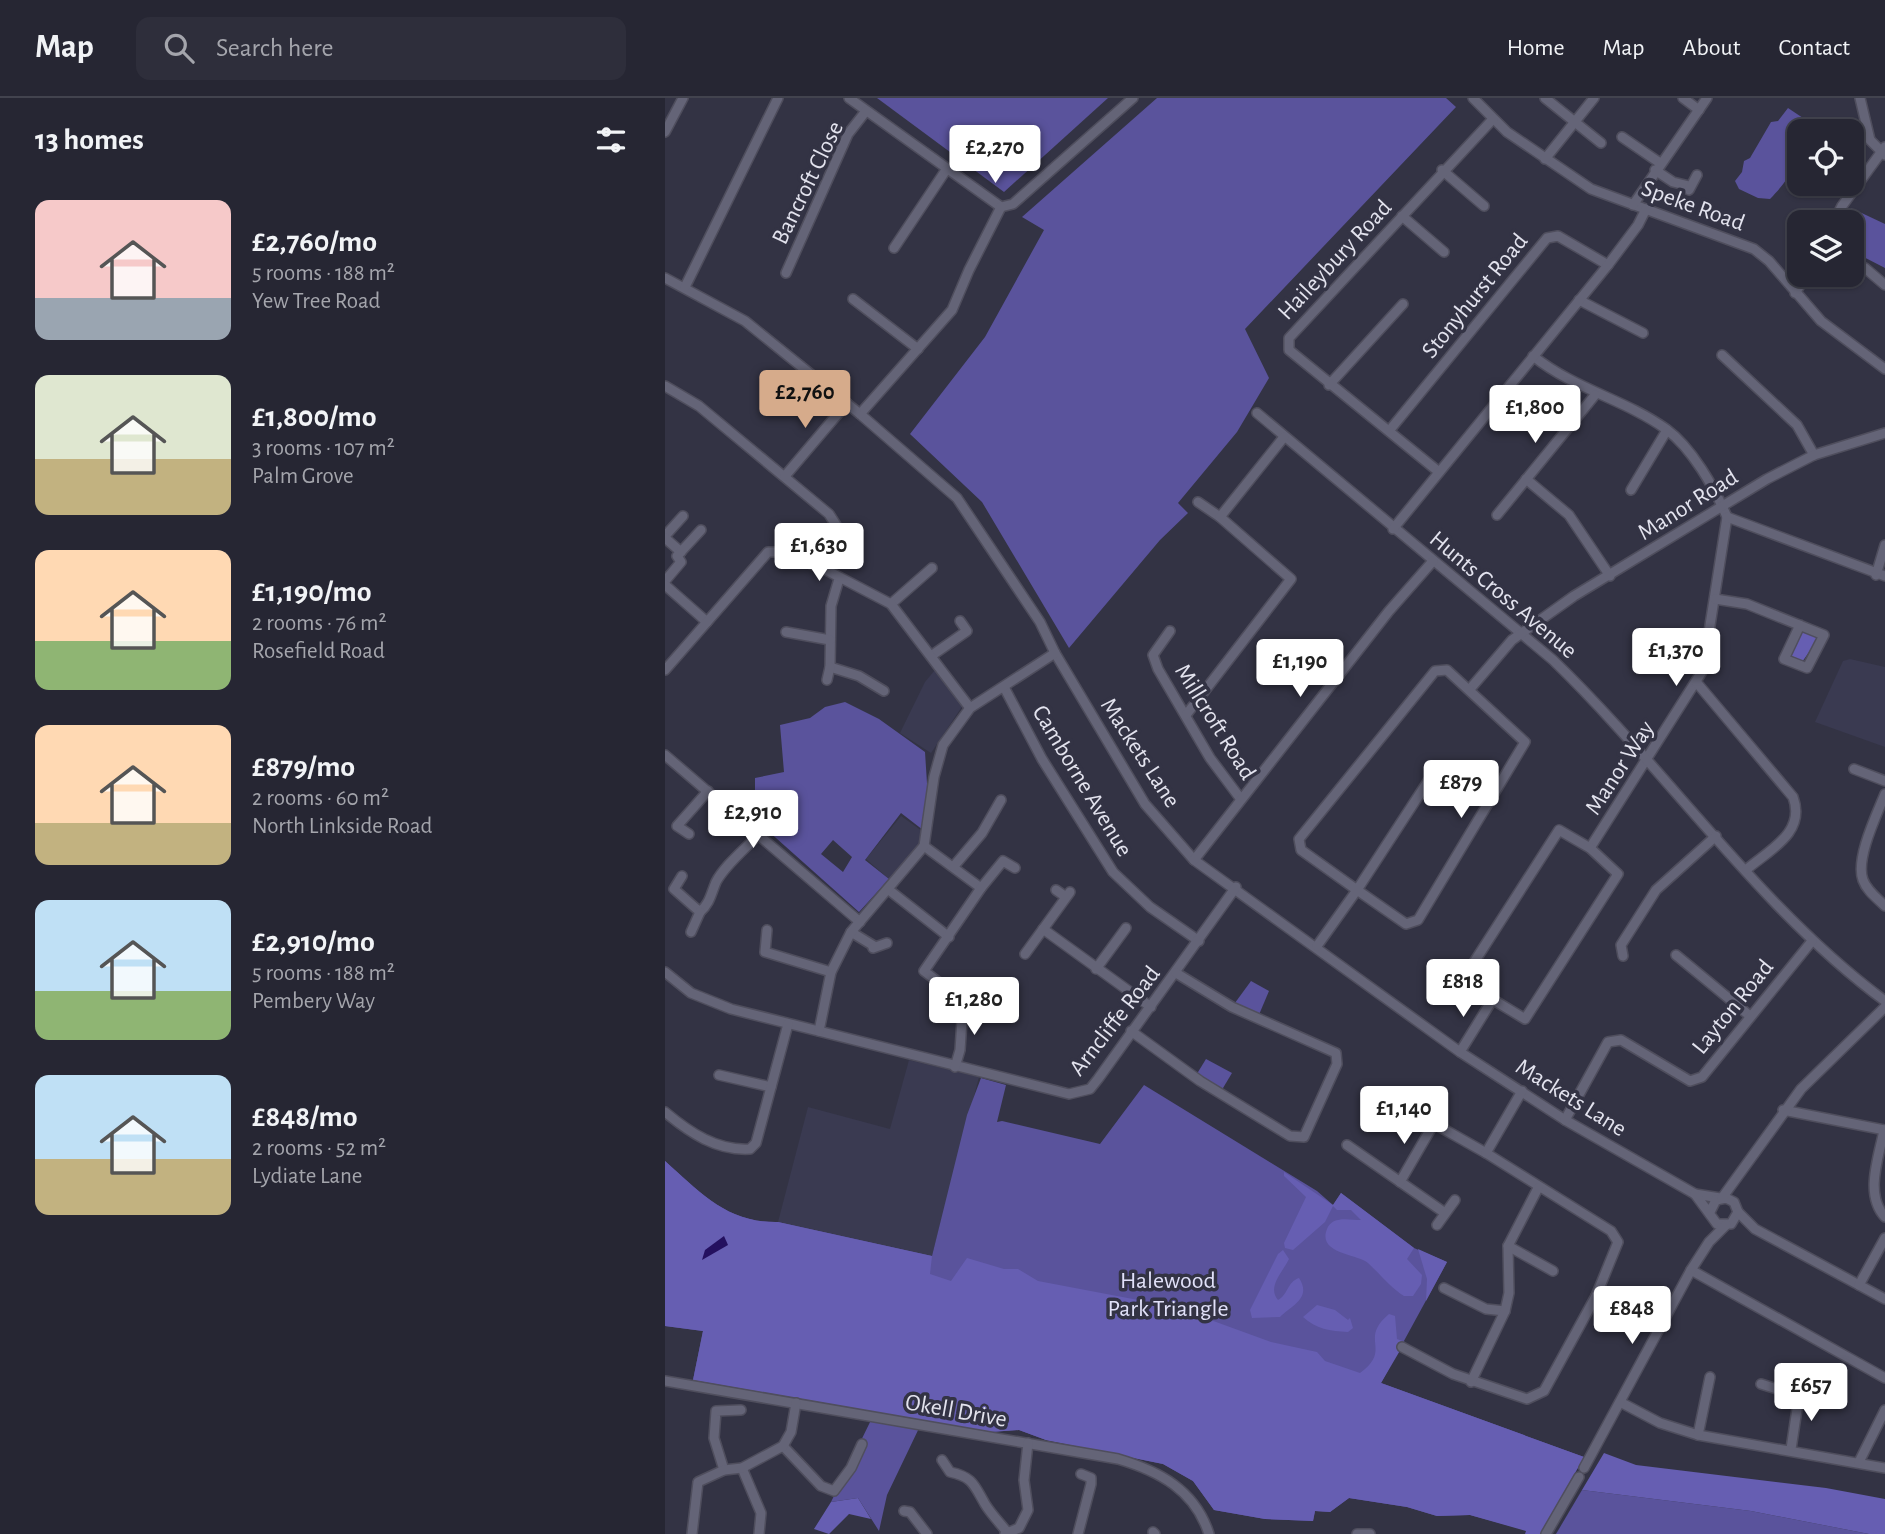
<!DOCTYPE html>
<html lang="en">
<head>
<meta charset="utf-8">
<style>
	:root { --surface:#262633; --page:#2e2e3b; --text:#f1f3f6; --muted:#a4a5ac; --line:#42434e; --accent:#d6ab8b }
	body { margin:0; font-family:"Alegreya Sans",sans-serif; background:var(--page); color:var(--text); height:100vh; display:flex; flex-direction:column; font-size:26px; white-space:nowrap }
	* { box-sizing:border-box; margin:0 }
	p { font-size:23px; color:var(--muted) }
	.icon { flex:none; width:38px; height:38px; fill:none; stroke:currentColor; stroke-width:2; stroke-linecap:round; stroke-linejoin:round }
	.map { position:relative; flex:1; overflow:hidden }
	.sheet { display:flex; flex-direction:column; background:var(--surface); width:665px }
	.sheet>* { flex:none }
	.fabs { position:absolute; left:1122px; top:21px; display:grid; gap:14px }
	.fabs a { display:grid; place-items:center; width:77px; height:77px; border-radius:14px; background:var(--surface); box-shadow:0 2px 5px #0004,0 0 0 2px var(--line); font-size:35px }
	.price { position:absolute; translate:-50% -60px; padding:0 16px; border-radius:7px; background:#fff; color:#222; font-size:23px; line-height:46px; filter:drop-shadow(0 2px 4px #0008) }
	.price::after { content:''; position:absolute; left:50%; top:42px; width:21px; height:16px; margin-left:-10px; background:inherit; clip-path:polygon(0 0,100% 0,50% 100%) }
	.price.on { background:var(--accent); color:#111 }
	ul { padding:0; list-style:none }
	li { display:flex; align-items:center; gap:21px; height:175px; padding:0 35px }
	li span { display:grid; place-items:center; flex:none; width:196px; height:140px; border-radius:14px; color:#555 }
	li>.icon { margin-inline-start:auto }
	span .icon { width:84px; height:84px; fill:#fffc; stroke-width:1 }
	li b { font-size:30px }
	h2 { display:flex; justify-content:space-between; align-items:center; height:84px; padding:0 35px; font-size:30px }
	header { display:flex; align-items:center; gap:42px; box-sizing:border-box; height:98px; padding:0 35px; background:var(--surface); border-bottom:2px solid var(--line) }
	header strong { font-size:33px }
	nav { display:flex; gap:38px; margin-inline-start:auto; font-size:24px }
	.search { width:490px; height:63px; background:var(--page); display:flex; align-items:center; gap:18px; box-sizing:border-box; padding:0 24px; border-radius:14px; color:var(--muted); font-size:26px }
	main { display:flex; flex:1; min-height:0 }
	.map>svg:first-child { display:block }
	.built { fill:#3a3a51 }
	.green { fill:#5a539c; fill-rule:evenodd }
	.forest { fill:#665eb2 }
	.water { fill:#24105f }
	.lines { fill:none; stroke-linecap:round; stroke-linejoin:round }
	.minor-casing { stroke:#4f4e5d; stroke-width:12 }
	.minor { stroke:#646477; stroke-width:9 }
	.labels { text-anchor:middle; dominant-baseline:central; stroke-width:7; stroke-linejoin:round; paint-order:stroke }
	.street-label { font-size:24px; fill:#e3e3ee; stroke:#334 }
	.park-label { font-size:24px; fill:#e1e1f9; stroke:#334 }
</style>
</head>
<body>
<header>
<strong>Map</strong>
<div class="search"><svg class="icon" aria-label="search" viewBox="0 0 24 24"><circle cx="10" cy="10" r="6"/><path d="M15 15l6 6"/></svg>Search here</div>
<nav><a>Home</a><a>Map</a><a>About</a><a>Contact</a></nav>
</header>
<main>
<section class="sheet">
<h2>13 homes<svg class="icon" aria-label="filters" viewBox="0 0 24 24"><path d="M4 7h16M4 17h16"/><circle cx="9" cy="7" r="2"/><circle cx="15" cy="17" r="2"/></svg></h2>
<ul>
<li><span style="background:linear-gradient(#f6c9c9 70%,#9aa5b1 0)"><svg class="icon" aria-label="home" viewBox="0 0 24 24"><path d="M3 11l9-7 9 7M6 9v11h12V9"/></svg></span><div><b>£2,760/mo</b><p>5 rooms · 188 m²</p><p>Yew Tree Road</p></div></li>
<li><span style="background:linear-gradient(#dfe7d0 60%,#c2b280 0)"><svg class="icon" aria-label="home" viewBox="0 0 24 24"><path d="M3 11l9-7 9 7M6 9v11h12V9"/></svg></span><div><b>£1,800/mo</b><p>3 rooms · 107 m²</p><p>Palm Grove</p></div></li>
<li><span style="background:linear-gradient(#ffd9b3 65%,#8fb573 0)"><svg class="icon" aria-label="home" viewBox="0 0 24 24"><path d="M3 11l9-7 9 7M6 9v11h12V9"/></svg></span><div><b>£1,190/mo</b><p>2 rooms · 76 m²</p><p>Rosefield Road</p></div></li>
<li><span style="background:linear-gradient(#ffd9b3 70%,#c2b280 0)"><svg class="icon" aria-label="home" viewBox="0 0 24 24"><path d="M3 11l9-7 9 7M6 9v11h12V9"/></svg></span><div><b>£879/mo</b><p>2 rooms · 60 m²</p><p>North Linkside Road</p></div></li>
<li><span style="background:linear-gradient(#bfe0f5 65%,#8fb573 0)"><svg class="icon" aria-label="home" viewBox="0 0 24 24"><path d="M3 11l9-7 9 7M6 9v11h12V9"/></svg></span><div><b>£2,910/mo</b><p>5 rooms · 188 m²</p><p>Pembery Way</p></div></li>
<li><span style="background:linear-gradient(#bfe0f5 60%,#c2b280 0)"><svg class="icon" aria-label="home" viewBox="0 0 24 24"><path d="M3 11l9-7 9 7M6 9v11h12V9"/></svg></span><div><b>£848/mo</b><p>2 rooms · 52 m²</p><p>Lydiate Lane</p></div></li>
</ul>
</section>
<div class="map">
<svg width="1220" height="1436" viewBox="0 0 1220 1436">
	<rect width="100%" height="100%" fill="#334"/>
	<g class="built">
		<polygon points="1185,561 1220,569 1220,649 1150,624 1178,563"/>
		<polygon points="270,572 298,607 266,655 235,635 260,584"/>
		<polygon points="236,718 257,733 256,744 224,781 201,761"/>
		<polygon points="244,962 314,979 267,1158 113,1124 143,1009 225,1031"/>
	</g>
	<g class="green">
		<polygon points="212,0 443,0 339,94"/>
		<polygon points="492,0 781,0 791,9 580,231 604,280 572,334 513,405 523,415 495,442 404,550 317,404 245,336 320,239 379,132 357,119"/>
		<path d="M 1123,10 L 1153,30 L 1152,33 L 1134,33 C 1134,65 1127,78 1105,101 L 1093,100 L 1074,91 L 1070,83 L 1077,74 L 1079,63 L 1085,60 L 1106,24 L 1113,23 Z"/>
		<polygon points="1186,110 1220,126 1220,170 1187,153 1186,124 1178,124"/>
		<path d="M 180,604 L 214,621 L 260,654 L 263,701 L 258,732 L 236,715 L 200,762 L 224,781 L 194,814 L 66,700 L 90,698 L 90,680 L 119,674 L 115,627 L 145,620 L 160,609 ZM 168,742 L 187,759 L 178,774 L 156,756 Z"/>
		<polygon points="586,883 604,893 593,919 567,909"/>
		<polygon points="541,961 567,975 555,995 530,979"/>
		<path d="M 316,980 L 341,987 L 332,1024 L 337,1023 L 435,1046 L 479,987 L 652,1093 L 668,1107 L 676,1095 L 749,1150 L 782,1164 L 716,1285 L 919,1359 L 875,1436 L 805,1417 L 772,1418 L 742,1409 L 684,1400 L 665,1414 L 650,1413 L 648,1423 L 600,1421 L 549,1412 L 528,1383 L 498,1366 L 381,1342 L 354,1332 L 325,1334 L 28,1282 L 38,1233 L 0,1228 L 0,1063 C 36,1095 62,1125 113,1124 L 267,1158 L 302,1017 Z"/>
		<polygon points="208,1318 256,1326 222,1397 214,1433 193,1400 166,1404"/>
		<polygon points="917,1392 1086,1413 1204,1436 891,1436"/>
	</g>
	<g class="forest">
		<polygon points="1141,533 1151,538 1152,543 1137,564 1125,557 1136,534"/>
		<path d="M 0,1063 C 36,1095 62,1125 113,1124 L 267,1158 L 265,1176 L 286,1183 L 302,1160 L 339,1171 L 353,1171 L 373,1183 L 510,1209 L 606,1244 L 652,1254 L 660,1263 L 695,1275 C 728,1251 693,1242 724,1216 L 730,1218 L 732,1241 L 740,1244 L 716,1285 L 919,1359 L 875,1436 L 860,1436 L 861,1433 L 805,1417 L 772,1418 L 742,1409 L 684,1400 L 665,1414 L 650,1413 L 648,1423 L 600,1421 L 549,1412 L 528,1383 L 498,1366 L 381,1342 L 354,1332 L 325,1334 L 28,1282 L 38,1233 L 0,1228 Z"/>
		<path d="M 619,1074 L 668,1107 L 676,1095 L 749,1150 L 742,1161 L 757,1177 L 756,1186 L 748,1198 L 739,1198 C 726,1190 715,1176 703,1165 C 693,1156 652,1156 662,1131 C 667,1117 685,1122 696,1122 L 686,1112 L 672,1112 L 668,1108 L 660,1124 L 628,1152 L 620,1150 L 619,1145 L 641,1099 L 619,1078 Z"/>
		<polygon points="753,1151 782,1164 761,1203 762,1181"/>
		<path d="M 618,1152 L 624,1161 C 617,1175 602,1189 613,1202 C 623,1197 622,1184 634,1180 C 647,1200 627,1207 615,1219 L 587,1220 L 585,1212 L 613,1156 Z"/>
		<path d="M 652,1207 L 670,1212 L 683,1222 L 685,1220 L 688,1230 L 683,1234 C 665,1233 651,1231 638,1219 Z"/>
		<polygon points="939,1355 971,1367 1161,1390 1220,1401 1220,1436 1204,1436 1086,1413 917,1392"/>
		<polygon points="193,1400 206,1421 184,1416 164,1436 149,1431 166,1404"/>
	</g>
	<polygon class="water" points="59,1138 63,1147 37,1162 40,1152"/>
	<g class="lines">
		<defs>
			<g id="minor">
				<polyline points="184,0 336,109 348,106 468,0"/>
				<polyline points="808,0 842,34 926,91 1089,151 1104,163 1156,223 1220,271"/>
				<polyline points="880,0 936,45"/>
				<polyline points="1018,0 1034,12"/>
				<polyline points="1195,0 1205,42 1220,57"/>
				<polyline points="0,34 18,0"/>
				<polyline points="957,39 995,65"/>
				<polyline points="880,61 929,0"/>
				<polyline points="777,72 819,108"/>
				<polyline points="990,72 1008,84 1024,88"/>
				<polyline points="1024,92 1032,77"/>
				<polyline points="968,107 1042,0"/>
				<polyline points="737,118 779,154"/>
				<polyline points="1169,124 1177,108 1220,49"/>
				<polyline points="229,150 281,72"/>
				<polyline points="1186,166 1200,170 1220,187"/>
				<polyline points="121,175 183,36 201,13"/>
				<polyline points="0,180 80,223 195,316 292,400 375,524 390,555 480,706 529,762 795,954 900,1022 1030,1096 1055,1100"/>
				<polyline points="20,189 113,0"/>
				<polyline points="1130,195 1142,177"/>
				<polyline points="188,201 253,251"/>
				<polyline points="914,202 978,235"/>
				<polyline points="1057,257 1132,327 1149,357"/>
				<path d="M 868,258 C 911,292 959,301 1001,331 C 1027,350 1049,389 1062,419 L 1038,572 L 925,750"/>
				<polyline points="664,287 738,206"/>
				<polyline points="0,288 34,308 164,416 171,427 159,471"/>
				<path d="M 592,315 L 888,562 C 1001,671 1094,810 1220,903"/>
				<polyline points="195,316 287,212 304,172 336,109"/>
				<polyline points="724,333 882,140 893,138 943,167"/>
				<polyline points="774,374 624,252 624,240 828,21"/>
				<polyline points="120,378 182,305"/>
				<polyline points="861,381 904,417 945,478"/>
				<polyline points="966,392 1002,332"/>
				<polyline points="533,404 555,419"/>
				<polyline points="832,417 930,297"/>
				<polyline points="1062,419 1220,478"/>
				<polyline points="728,431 943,167 973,127 981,111"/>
				<polyline points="0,438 18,418"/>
				<polyline points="0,440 16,454"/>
				<polyline points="1211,477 1220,447"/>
				<polyline points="174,481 166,508 165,569 194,578 219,593"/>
				<polyline points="0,483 16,464 12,458 36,432"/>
				<polyline points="0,487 42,524"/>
				<polyline points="1050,501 1082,506 1159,537 1142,570 1119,561 1135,527"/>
				<polyline points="226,506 267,470"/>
				<polyline points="505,533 488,557 493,571 545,660 575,700"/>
				<polyline points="121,534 165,542"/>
				<polyline points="266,558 302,533 295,523"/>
				<polyline points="0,572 103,454 115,454 159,471 226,506 305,610"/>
				<polyline points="162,582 165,569"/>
				<path d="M 1032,585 L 1128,699 C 1141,734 1106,751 1082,771"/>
				<polyline points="339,589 377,661 448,774 485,809 534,843"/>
				<polyline points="805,591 847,542 909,498 1102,381 1149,357 1220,335"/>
				<polyline points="521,617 626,481 555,419 619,339"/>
				<polyline points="0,657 195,824"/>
				<polyline points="1189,671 1220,683"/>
				<path d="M 1220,696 C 1212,716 1190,761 1198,782 C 1202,793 1212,800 1220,808"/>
				<polygon points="894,732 925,750 953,776 860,921 797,883"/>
				<polyline points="24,736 12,728 43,693"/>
				<polyline points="259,748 316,790"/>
				<polyline points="529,762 724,513 768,463"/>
				<polyline points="289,768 317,735 336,702"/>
				<path d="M 17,778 L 9,791 L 35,814 C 45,805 46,796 51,784 C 60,767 80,751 93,737"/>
				<polyline points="224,792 284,839"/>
				<polyline points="391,792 401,799"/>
				<polyline points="378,831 486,909"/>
				<polyline points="102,832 100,854 166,874"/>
				<polyline points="26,834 35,814"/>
				<polyline points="186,834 209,848"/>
				<polyline points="652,848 692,792 636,752 634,741 770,573 782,572 860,644 753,822 741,826 692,792 771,671"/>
				<polyline points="208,850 222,845"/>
				<polyline points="360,856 405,794"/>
				<polyline points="1011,857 1085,918"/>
				<polyline points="958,858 956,847 991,792 1051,738"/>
				<polyline points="431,871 461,830"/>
				<polyline points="0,874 26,895 66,911 404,996 425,991 433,981 571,789"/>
				<polyline points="276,886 259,873 316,790 338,763 350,770"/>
				<polyline points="302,891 326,908"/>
				<polyline points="154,933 166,874 186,834 259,748 269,679 278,647 305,610 390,555"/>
				<polyline points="466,933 535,983 625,1038 639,1039 672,966 671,955 567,909 511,875"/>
				<polyline points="795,954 826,904"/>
				<polyline points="290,969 295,952 297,922 312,898"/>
				<polyline points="54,977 106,989"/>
				<polyline points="720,998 821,1055 946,1133 953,1144 931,1198 879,1293 862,1301 788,1276 737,1249"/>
				<polyline points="1118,1012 1220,1032"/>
				<path d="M 0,1014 C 25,1035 52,1053 85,1051 L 91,1045 L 123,926"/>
				<polyline points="900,1022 943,944 956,942 1025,983 1037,979 1147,843"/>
				<path d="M 1219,1032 C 1214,1059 1199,1096 1220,1119"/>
				<polyline points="682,1047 780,1115"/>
				<polyline points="821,1055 857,993"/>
				<polyline points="735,1084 768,1027"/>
				<polyline points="1030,1096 1052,1126 1066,1126 1073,1114 1069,1104 1061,1100 1051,1102 1045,1114"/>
				<polyline points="1057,1100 1136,991 1220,909"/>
				<polyline points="1073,1114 1090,1131 1220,1201"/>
				<polyline points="772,1127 790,1102"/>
				<polyline points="843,1148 888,1173"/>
				<polyline points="1026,1172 1220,1280"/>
				<polyline points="1194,1187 1220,1140"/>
				<polyline points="779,1190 821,1211 840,1213"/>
				<polyline points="931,1198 993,1230"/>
				<path d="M 0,1283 L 453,1361 C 494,1373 530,1392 544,1436"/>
				<polyline points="806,1284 840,1213 844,1195 843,1148 873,1090"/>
				<polyline points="1096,1286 1134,1298 1126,1351"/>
				<polyline points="955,1304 995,1325 1033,1337 1220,1370"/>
				<polyline points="1033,1337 1045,1279"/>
				<polyline points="118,1348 156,1388 169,1393 186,1370 197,1346"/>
				<path d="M 277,1362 L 285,1374 C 308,1379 309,1387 320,1406 C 326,1416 335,1425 342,1434"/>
				<polyline points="1194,1364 1220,1312"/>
				<polyline points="77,1370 96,1415 94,1436"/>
				<polyline points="919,1370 1026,1172 1044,1144 1061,1127"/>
				<polyline points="59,1372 49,1340 51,1313 76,1312"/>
				<polyline points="239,1413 245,1414 262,1436"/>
				<polyline points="488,1434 490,1436"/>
				<polyline points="27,1436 33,1384 59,1372 77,1370 118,1348 126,1334 131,1305"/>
				<polyline points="340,1436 354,1430 363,1412 359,1382 363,1345"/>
				<polyline points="413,1436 426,1386 426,1380 416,1376"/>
				<polyline points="692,1436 705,1436"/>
				<polyline points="881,1436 914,1379"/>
			</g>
		</defs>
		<use href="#minor" class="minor-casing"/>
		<use href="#minor" class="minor"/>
	</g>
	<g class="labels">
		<g class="street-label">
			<text transform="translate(143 85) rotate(-64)">Bancroft Close</text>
			<text transform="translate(1028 108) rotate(20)">Speke Road</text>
			<text transform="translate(670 162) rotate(-47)">Haileybury Road</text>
			<text transform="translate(810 198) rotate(-51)">Stonyhurst Road</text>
			<text transform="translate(1023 407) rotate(-32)">Manor Road</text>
			<text transform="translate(838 497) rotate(40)">Hunts Cross Avenue</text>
			<text transform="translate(550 624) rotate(58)">Millcroft Road</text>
			<text transform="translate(475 655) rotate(57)">Mackets Lane</text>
			<text transform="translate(955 670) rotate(-57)">Manor Way</text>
			<text transform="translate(417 683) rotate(59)">Camborne Avenue</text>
			<text transform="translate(1068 909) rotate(-51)">Layton Road</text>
			<text transform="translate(450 923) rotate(-52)">Arncliffe Road</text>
			<text transform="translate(906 1000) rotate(32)">Mackets Lane</text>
			<text transform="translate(291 1313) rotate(10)">Okell Drive</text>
		</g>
		<g class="park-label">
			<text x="503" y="1183">Halewood<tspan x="503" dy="28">Park Triangle</tspan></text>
		</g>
	</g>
</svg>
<div class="fabs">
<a><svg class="icon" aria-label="locate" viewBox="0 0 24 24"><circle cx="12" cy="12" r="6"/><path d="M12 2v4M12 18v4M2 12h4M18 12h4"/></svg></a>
<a><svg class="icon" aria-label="layers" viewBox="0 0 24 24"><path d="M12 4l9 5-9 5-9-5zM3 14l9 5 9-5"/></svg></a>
</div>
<b class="price" style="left:330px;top:87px">£2,270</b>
<b class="price on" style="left:140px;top:332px">£2,760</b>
<b class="price" style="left:870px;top:347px">£1,800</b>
<b class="price" style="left:154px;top:485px">£1,630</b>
<b class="price" style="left:1011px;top:590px">£1,370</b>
<b class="price" style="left:635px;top:601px">£1,190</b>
<b class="price" style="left:796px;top:722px">£879</b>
<b class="price" style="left:88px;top:752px">£2,910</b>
<b class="price" style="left:798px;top:921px">£818</b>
<b class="price" style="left:309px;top:939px">£1,280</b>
<b class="price" style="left:739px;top:1048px">£1,140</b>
<b class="price" style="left:967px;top:1248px">£848</b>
<b class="price" style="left:1146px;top:1325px">£657</b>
</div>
</main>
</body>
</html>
